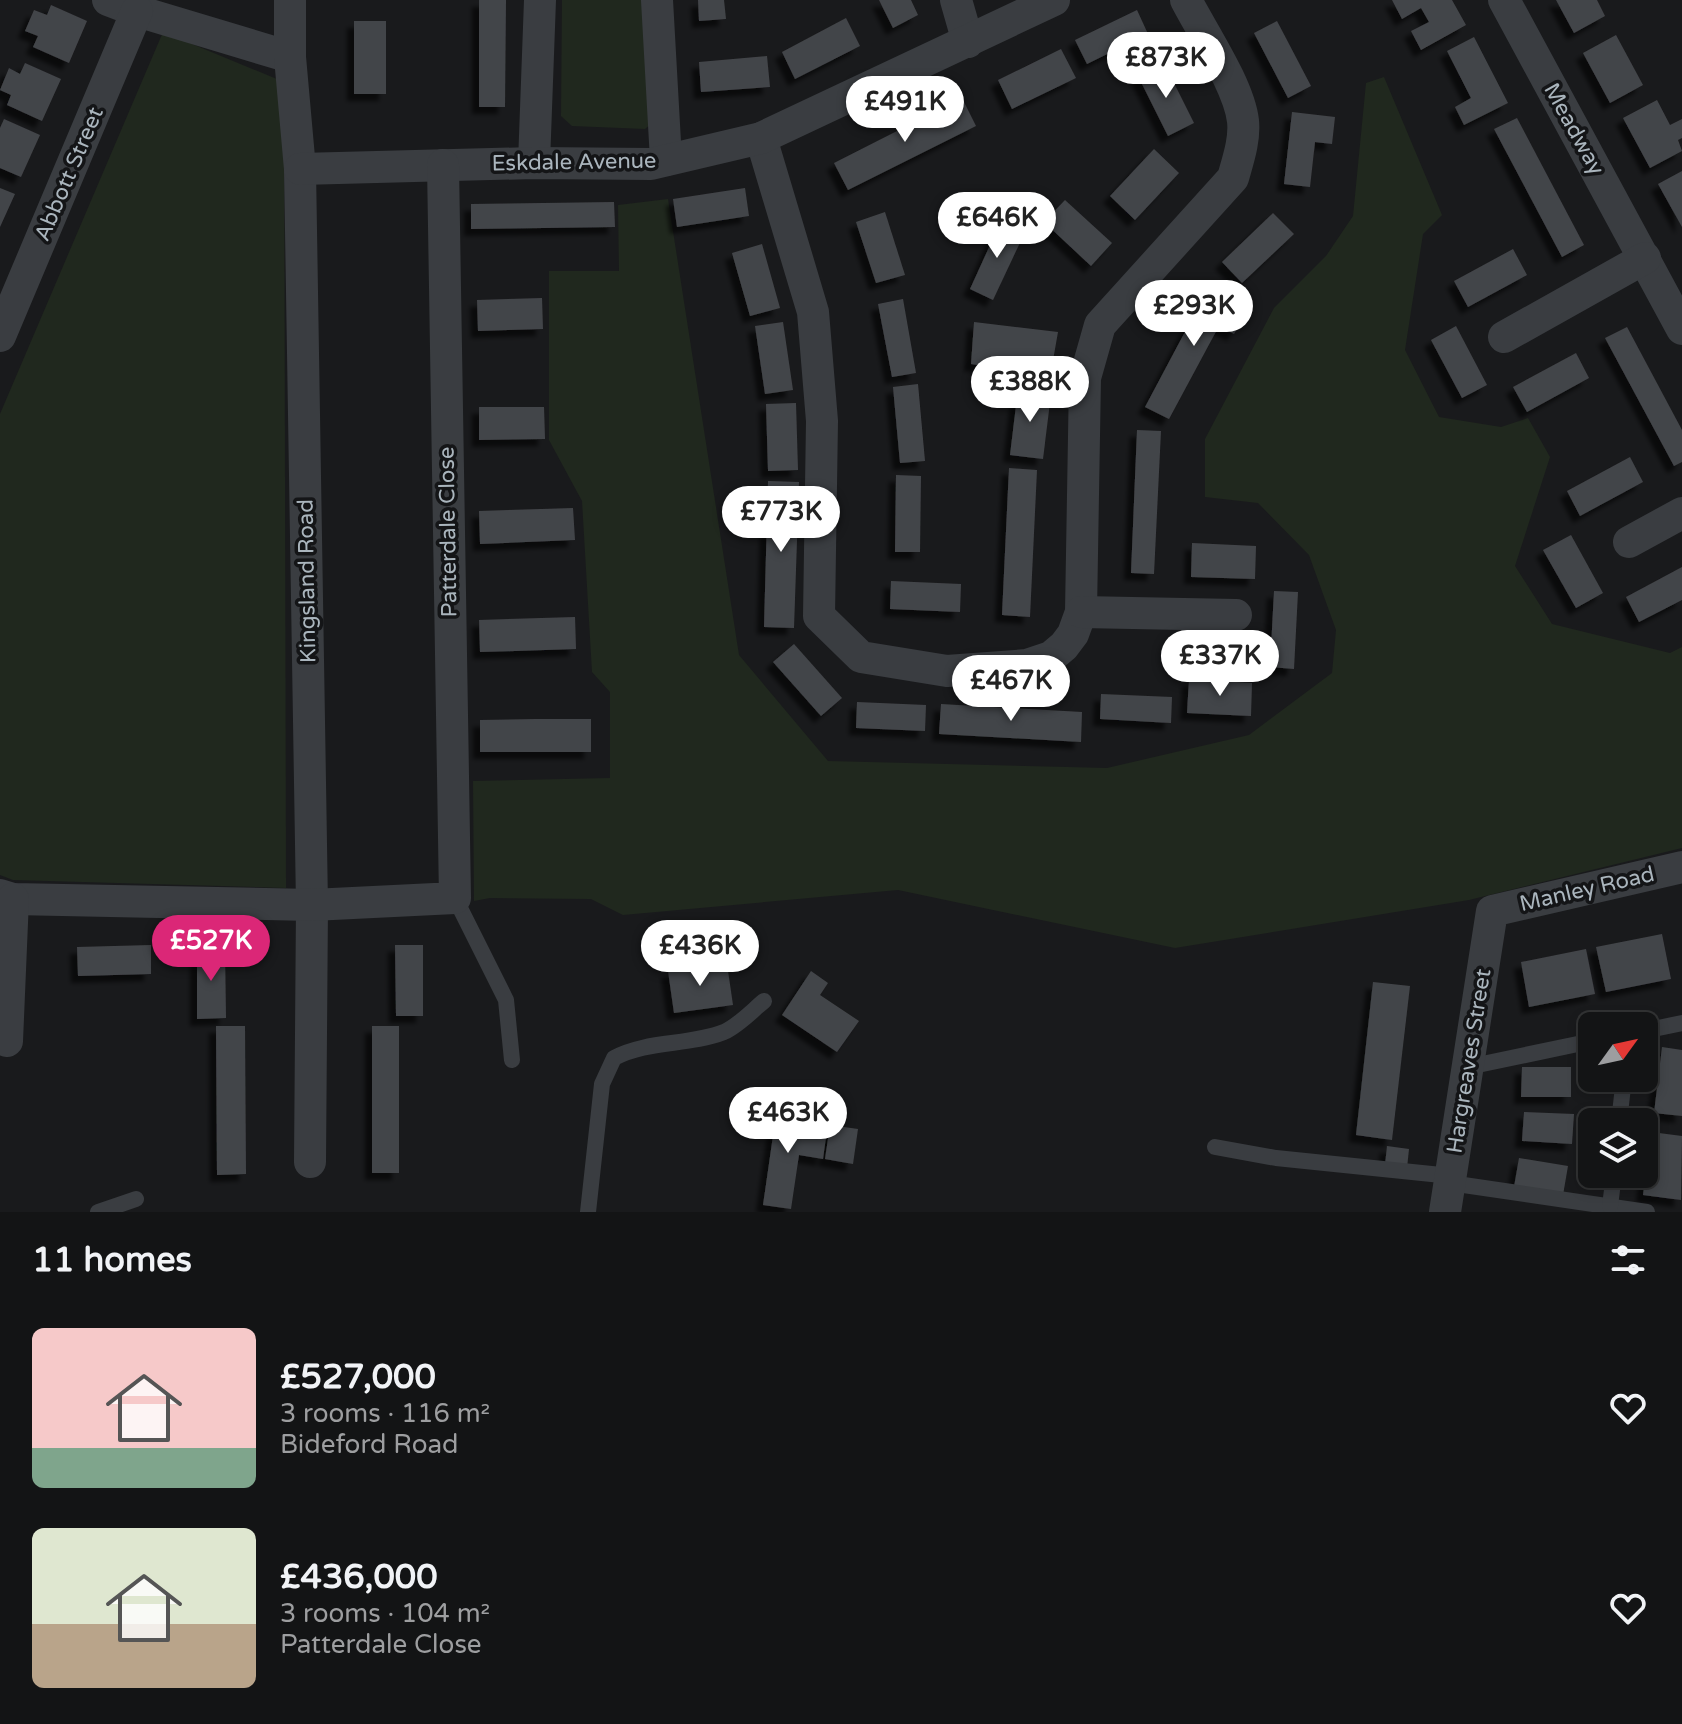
<!DOCTYPE html>
<html lang="en">
<head>
<meta charset="utf-8">
<style>
	:root { --surface:#131415; --page:#1c1d1e; --text:#f1f3f6; --muted:#9d9ea0; --line:#323334; --accent:#db2777 }
	body { margin:0; font-family:"Varela Round",sans-serif; background:var(--page); color:var(--text); height:100vh; display:flex; flex-direction:column; font-size:30px; white-space:nowrap }
	* { box-sizing:border-box; margin:0 }
	p { font-size:26px; color:var(--muted) }
	.icon { flex:none; width:44px; height:44px; fill:none; stroke:currentColor; stroke-width:2; stroke-linecap:round; stroke-linejoin:round }
	.map { position:relative; height:1212px; overflow:hidden }
	.side { display:flex; flex-direction:column; background:var(--surface); flex:1 }
	.side>* { flex:none }
	.needle { width:52px; rotate:57deg }
	.fabs { position:absolute; left:1578px; top:1012px; display:grid; gap:16px }
	.fabs a { display:grid; place-items:center; width:80px; height:80px; border-radius:12px; background:var(--surface); box-shadow:0 4px 12px #0003,0 0 0 2px var(--line); font-size:40px }
	.price { position:absolute; translate:-50% -68px; padding:0 18px; border-radius:28px; background:#fff; color:#222; font-size:26px; line-height:52px; filter:drop-shadow(0 2px 4px #0008) }
	.price::after { content:''; position:absolute; left:50%; top:48px; width:24px; height:18px; margin-left:-12px; background:inherit; clip-path:polygon(0 0,100% 0,50% 100%) }
	.price.current { background:var(--accent); color:#fff }
	ul { padding:0; list-style:none }
	li { display:flex; align-items:center; gap:24px; height:200px; padding:0 32px }
	li span { display:grid; place-items:center; flex:none; width:224px; height:160px; border-radius:12px; color:#555 }
	li>.icon { margin-inline-start:auto }
	span .icon { width:96px; height:96px; fill:#fffc; stroke-width:1 }
	li b { font-size:34px }
	h2 { display:flex; justify-content:space-between; align-items:center; height:96px; padding:0 32px; font-size:34px }
	.map>svg:first-child { display:block }
	.green { fill:#20281e }
	.building { fill:#434549; filter:url(#shadow) }
	.lines { fill:none; stroke-linecap:round; stroke-linejoin:round }
	.service { stroke:#3a3d41; stroke-width:16 }
	.minor { stroke:#3a3d41; stroke-width:32 }
	.labels { text-anchor:middle; dominant-baseline:central; stroke-width:7; stroke-linejoin:round; paint-order:stroke }
	.street-label { font-size:22px; fill:#aab5bd; stroke:#141517 }
</style>
</head>
<body>
<div class="map">
<svg width="1682" height="1212" viewBox="0 0 1682 1212">
	<defs>
		<filter id="shadow"><feDropShadow dx="-7" dy="7" stdDeviation="2" flood-color="#0009"/></filter>
	</defs>
	<rect width="100%" height="100%" fill="#191a1c"/>
	<g class="green">
		<polygon points="562,0 645,0 653,122 645,129 572,126 561,116"/>
		<polygon points="163,32 284,82 286,888 13,880 0,875 0,414"/>
		<polygon points="1384,77 1442,215 1423,234 1405,350 1439,417 1501,427 1528,418 1550,457 1515,566 1552,624 1670,653 1682,647 1682,848 1469,900 1175,948 898,890 623,915 591,899 490,898 474,901 473,781 610,778 610,692 592,672 582,501 549,440 549,271 619,271 618,205 668,199 739,655 828,761 1107,768 1249,735 1332,673 1336,630 1309,555 1258,503 1205,497 1205,439 1274,308 1326,256 1353,216 1366,83"/>
	</g>
	<g class="building">
		<polygon points="479,0 506,0 505,107 479,107"/>
		<polygon points="698,0 724,0 726,19 699,21"/>
		<polygon points="879,0 911,0 918,15 893,28"/>
		<polygon points="1392,0 1452,0 1466,25 1421,50 1411,31 1429,22 1421,8 1402,19"/>
		<polygon points="1556,0 1597,0 1605,16 1574,33"/>
		<polygon points="51,5 87,21 69,63 33,47 38,36 25,31 34,10 47,15"/>
		<polygon points="1137,10 1148,34 1087,64 1075,40"/>
		<polygon points="846,18 860,46 795,79 782,52"/>
		<rect x="354" y="21" width="32" height="73"/>
		<polygon points="1277,21 1311,86 1288,98 1254,33"/>
		<polygon points="1616,35 1643,85 1610,103 1583,53"/>
		<polygon points="1474,37 1508,103 1464,125 1455,107 1471,98 1447,51"/>
		<polygon points="1061,49 1076,78 1012,109 998,80"/>
		<polygon points="767,56 770,87 701,92 699,62"/>
		<polygon points="25,63 61,79 42,121 7,105 11,95 0,90 9,68 20,74"/>
		<polygon points="1164,63 1194,123 1168,136 1138,76"/>
		<polygon points="962,98 976,126 848,190 834,163"/>
		<polygon points="1657,100 1670,125 1682,119 1682,138 1678,140 1682,151 1650,168 1623,118"/>
		<polygon points="1292,112 1335,117 1332,144 1315,142 1310,187 1284,184"/>
		<polygon points="1517,118 1584,245 1562,257 1494,129"/>
		<polygon points="4,119 40,135 21,177 0,168 0,128"/>
		<polygon points="1154,149 1179,173 1135,220 1110,196"/>
		<polygon points="1682,171 1682,227 1658,184"/>
		<polygon points="0,188 15,194 0,227"/>
		<polygon points="745,188 749,216 677,227 673,199"/>
		<polygon points="1065,200 1112,243 1091,266 1044,222"/>
		<polygon points="614,202 615,227 471,229 471,204"/>
		<polygon points="885,212 905,275 876,283 856,222"/>
		<polygon points="1273,213 1294,234 1242,283 1222,262"/>
		<polygon points="1001,221 1025,232 993,300 970,289"/>
		<polygon points="762,244 780,308 750,316 732,253"/>
		<polygon points="1513,249 1527,275 1468,307 1454,281"/>
		<polygon points="1212,281 1236,294 1228,310 1243,318 1234,334 1219,326 1169,419 1145,407"/>
		<polygon points="542,298 543,329 478,331 477,300"/>
		<polygon points="903,299 916,373 892,377 878,304"/>
		<polygon points="783,322 793,390 765,394 755,326"/>
		<polygon points="974,322 1058,332 1052,366 998,357 996,368 971,364"/>
		<polygon points="1456,326 1487,385 1462,398 1431,340"/>
		<polygon points="1627,327 1682,430 1682,462 1674,466 1605,338"/>
		<polygon points="1576,353 1589,378 1527,412 1513,387"/>
		<polygon points="918,384 925,461 900,463 893,387"/>
		<polygon points="1018,389 1051,394 1043,459 1010,455"/>
		<polygon points="796,403 798,470 768,471 766,404"/>
		<polygon points="479,407 544,407 545,439 479,440"/>
		<polygon points="1137,430 1161,431 1154,574 1131,573"/>
		<polygon points="1630,457 1643,482 1580,516 1567,491"/>
		<polygon points="1009,468 1037,470 1030,617 1002,615"/>
		<polygon points="896,475 921,476 920,552 895,552"/>
		<polygon points="768,481 799,482 794,628 764,627"/>
		<polygon points="573,508 575,540 480,544 479,511"/>
		<polygon points="1571,535 1603,593 1576,608 1543,550"/>
		<polygon points="1192,543 1256,546 1255,579 1191,577"/>
		<polygon points="1682,567 1682,600 1639,622 1626,597"/>
		<polygon points="891,581 961,584 960,612 890,609"/>
		<polygon points="1274,591 1298,592 1294,669 1270,667"/>
		<polygon points="575,617 576,649 480,652 479,620"/>
		<polygon points="794,644 842,698 821,716 773,662"/>
		<polygon points="1189,679 1252,683 1251,716 1187,713"/>
		<polygon points="1101,694 1172,697 1171,723 1100,719"/>
		<polygon points="857,702 926,705 925,731 856,728"/>
		<polygon points="941,704 1082,712 1081,742 939,734"/>
		<polygon points="536,719 591,719 591,752 480,752 480,720"/>
		<polygon points="1662,934 1671,979 1606,992 1596,947"/>
		<polygon points="151,945 151,974 78,976 77,947"/>
		<polygon points="395,945 423,945 423,1016 396,1016"/>
		<polygon points="225,946 226,1018 197,1019 197,947"/>
		<polygon points="1586,949 1595,994 1529,1007 1521,962"/>
		<polygon points="727,964 733,1005 674,1013 668,971"/>
		<polygon points="811,971 828,983 820,995 859,1021 837,1052 782,1015"/>
		<polygon points="1373,982 1410,986 1392,1140 1356,1135"/>
		<polygon points="216,1026 245,1026 246,1174 217,1175"/>
		<rect x="372" y="1026" width="27" height="147"/>
		<polygon points="1662,1047 1682,1050 1682,1116 1654,1113"/>
		<polygon points="1522,1067 1571,1067 1571,1097 1521,1097"/>
		<polygon points="778,1101 801,1104 797,1132 826,1137 823,1159 799,1155 791,1209 763,1205"/>
		<polygon points="1524,1112 1574,1114 1572,1144 1522,1141"/>
		<polygon points="830,1125 858,1129 853,1164 825,1159"/>
		<polygon points="1651,1132 1682,1136 1681,1200 1643,1195"/>
		<polygon points="1387,1146 1409,1149 1407,1168 1385,1165"/>
		<polygon points="1519,1158 1568,1166 1563,1195 1514,1187"/>
	</g>
	<g class="lines">
		<g class="service">
			<polyline points="455,898 506,1000 512,1060"/>
			<polyline points="1644,1031 1682,1023"/>
			<polyline points="1468,1067 1592,1041"/>
			<polyline points="1619,1122 1624,1078"/>
			<polyline points="1215,1147 1276,1158 1451,1176"/>
			<polyline points="1450,1183 1647,1212"/>
			<polyline points="1610,1206 1614,1174"/>
			<polyline points="98,1212 136,1199"/>
			<path d="M 588,1212 L 602,1084 L 614,1058 C 648,1040 688,1046 724,1032 C 738,1026 752,1011 764,1001"/>
		</g>
		<g class="minor">
			<polyline points="108,0 137,11 290,57"/>
			<polyline points="290,0 290,57 300,169 312,905 310,1162"/>
			<polyline points="657,0 666,160"/>
			<polyline points="956,0 968,42"/>
			<polyline points="1504,0 1682,329"/>
			<path d="M 761,138 L 813,312 L 822,421 L 819,616 L 861,657 L 947,671 L 1027,665 L 1051,657 L 1064,646 L 1073,634 L 1081,612 L 1085,378 L 1100,325 L 1233,178 C 1238,160 1245,140 1243,121 C 1239,86 1203,33 1186,0"/>
			<polyline points="534,163 540,0"/>
			<polyline points="300,169 534,163 651,164 761,138 1054,0"/>
			<polyline points="0,336 137,11"/>
			<polyline points="1504,337 1645,258"/>
			<polyline points="1629,542 1682,513"/>
			<polyline points="1081,612 1236,615"/>
			<polyline points="0,895 13,899 312,905 455,898 443,165"/>
			<polyline points="7,1041 13,899"/>
			<polyline points="1445,1212 1492,911 1682,867"/>
		</g>
	</g>
	<g class="labels">
		<g class="street-label">
			<text transform="translate(1574 129) rotate(61)">Meadway</text>
			<text transform="translate(574 162) rotate(-1)">Eskdale Avenue</text>
			<text transform="translate(69 174) rotate(-67)">Abbott Street</text>
			<text transform="translate(448 532) rotate(-91)">Patterdale Close</text>
			<text transform="translate(307 581) rotate(-91)">Kingsland Road</text>
			<text transform="translate(1587 889) rotate(-13)">Manley Road</text>
			<text transform="translate(1469 1061) rotate(-81)">Hargreaves Street</text>
		</g>
	</g>
</svg>
<div class="fabs">
<a><svg class="needle" viewBox="-14 -14 28 28"><path d="M0-13l5 13h-10z" fill="#e53935"/><path d="M0 13l5-13h-10z" fill="#9d9ea0"/></svg></a>
<a><svg class="icon" aria-label="layers" viewBox="0 0 24 24"><path d="M12 4l9 5-9 5-9-5zM3 14l9 5 9-5"/></svg></a>
</div>
<b class="price" style="left:1166px;top:100px">£873K</b>
<b class="price" style="left:905px;top:144px">£491K</b>
<b class="price" style="left:997px;top:260px">£646K</b>
<b class="price" style="left:1194px;top:348px">£293K</b>
<b class="price" style="left:1030px;top:424px">£388K</b>
<b class="price" style="left:781px;top:554px">£773K</b>
<b class="price" style="left:1220px;top:698px">£337K</b>
<b class="price" style="left:1011px;top:723px">£467K</b>
<b class="price current" style="left:211px;top:983px">£527K</b>
<b class="price" style="left:700px;top:988px">£436K</b>
<b class="price" style="left:788px;top:1155px">£463K</b>
</div>
<section class="side">
<h2>11 homes<svg class="icon" aria-label="filters" viewBox="0 0 24 24"><path d="M4 7h16M4 17h16"/><circle cx="9" cy="7" r="2"/><circle cx="15" cy="17" r="2"/></svg></h2>
<ul>
<li><span style="background:linear-gradient(#f6c9c9 75%,#7fa58c 0)"><svg class="icon" aria-label="home" viewBox="0 0 24 24"><path d="M3 11l9-7 9 7M6 9v11h12V9"/></svg></span><div><b>£527,000</b><p>3 rooms · 116 m²</p><p>Bideford Road</p></div><svg class="icon" aria-label="heart" viewBox="0 0 24 24"><path d="M12 20l-8-8c-3-5 5-10 8-4 3-6 11-1 8 4z"/></svg></li>
<li><span style="background:linear-gradient(#dfe7d0 60%,#b9a48a 0)"><svg class="icon" aria-label="home" viewBox="0 0 24 24"><path d="M3 11l9-7 9 7M6 9v11h12V9"/></svg></span><div><b>£436,000</b><p>3 rooms · 104 m²</p><p>Patterdale Close</p></div><svg class="icon" aria-label="heart" viewBox="0 0 24 24"><path d="M12 20l-8-8c-3-5 5-10 8-4 3-6 11-1 8 4z"/></svg></li>
</ul>
</section>
</body>
</html>
